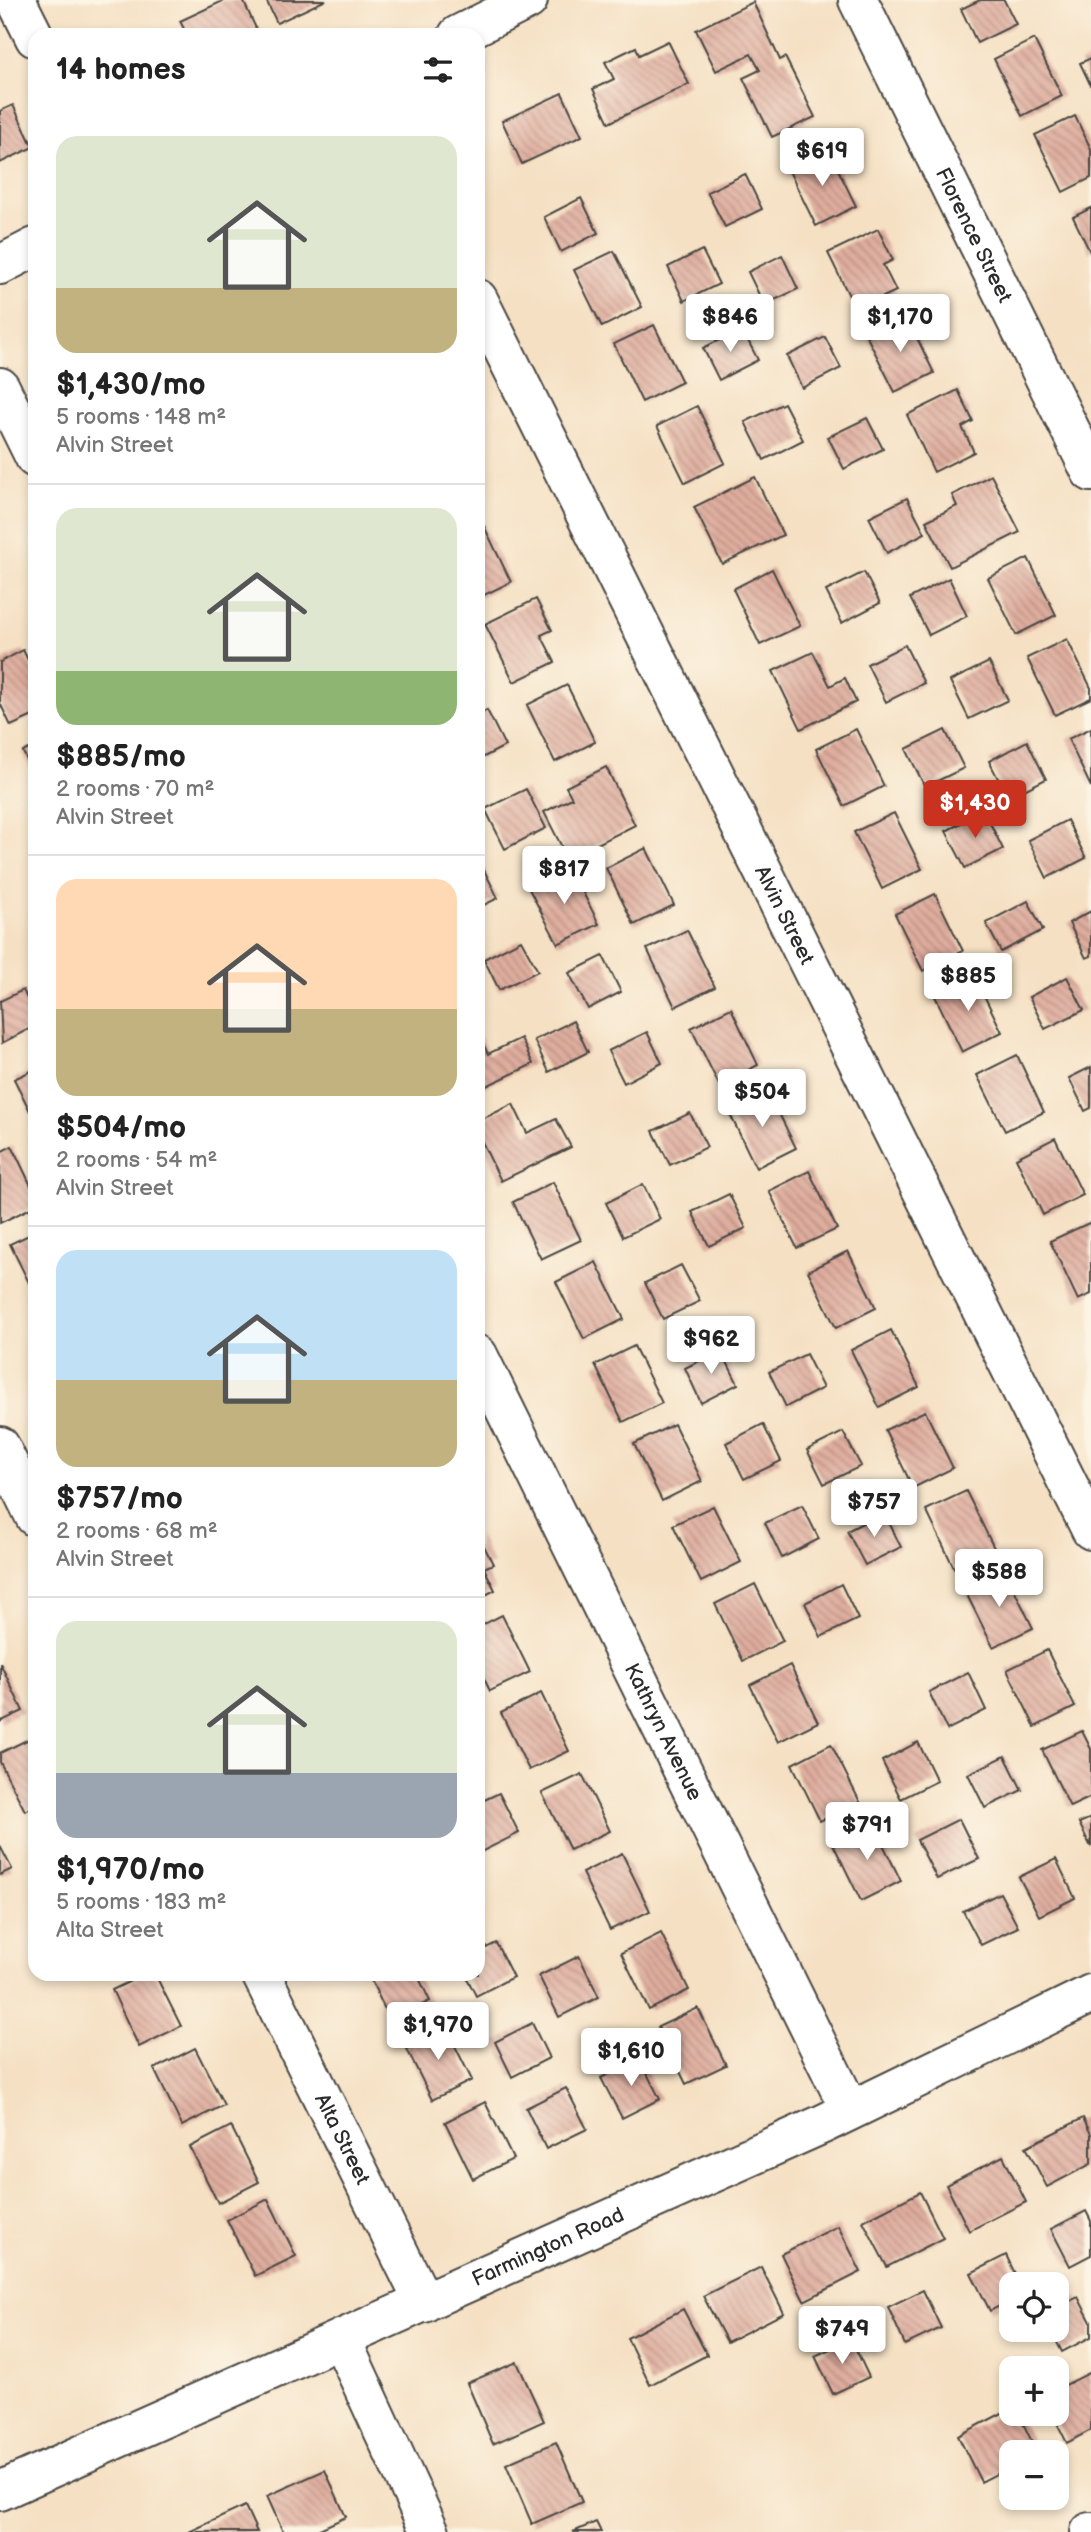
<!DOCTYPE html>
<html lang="en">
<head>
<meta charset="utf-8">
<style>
	:root { --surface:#fff; --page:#f6f6f6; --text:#222; --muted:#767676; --line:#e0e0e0; --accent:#c8321e }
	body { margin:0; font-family:"Balsamiq Sans",sans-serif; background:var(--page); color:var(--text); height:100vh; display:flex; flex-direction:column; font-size:26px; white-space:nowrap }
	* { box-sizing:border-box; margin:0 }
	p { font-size:23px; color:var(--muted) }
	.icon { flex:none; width:38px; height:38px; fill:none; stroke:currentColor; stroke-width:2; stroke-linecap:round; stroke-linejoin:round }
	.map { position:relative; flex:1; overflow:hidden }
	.drawer { position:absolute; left:28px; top:28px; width:457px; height:1953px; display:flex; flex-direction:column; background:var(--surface); border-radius:21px; box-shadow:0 4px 10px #0003 }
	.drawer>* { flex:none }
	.tools { position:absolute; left:999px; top:2272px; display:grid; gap:14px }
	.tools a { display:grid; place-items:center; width:70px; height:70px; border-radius:14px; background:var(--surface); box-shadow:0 4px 10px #0003; font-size:35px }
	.price { position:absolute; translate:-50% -60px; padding:0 16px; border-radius:7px; background:#fff; color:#222; font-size:23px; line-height:46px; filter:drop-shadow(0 2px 4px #0008) }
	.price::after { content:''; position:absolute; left:50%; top:42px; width:21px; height:16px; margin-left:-10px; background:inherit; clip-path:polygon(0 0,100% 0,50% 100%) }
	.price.on { background:var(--accent); color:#fff }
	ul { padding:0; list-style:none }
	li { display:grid; align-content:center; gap:14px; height:371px; padding:0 28px }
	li+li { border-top:2px solid var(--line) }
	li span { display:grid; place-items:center; height:217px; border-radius:21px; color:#555 }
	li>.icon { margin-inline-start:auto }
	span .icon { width:126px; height:126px; fill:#fffc; stroke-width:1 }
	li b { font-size:30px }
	h2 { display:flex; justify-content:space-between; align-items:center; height:84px; padding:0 28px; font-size:30px }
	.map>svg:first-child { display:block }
	.building { fill:url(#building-back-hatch) }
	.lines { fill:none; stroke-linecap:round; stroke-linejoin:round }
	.minor-casing { stroke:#494642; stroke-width:42 }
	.minor { stroke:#fff; stroke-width:38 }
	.labels { text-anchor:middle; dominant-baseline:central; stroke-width:6; stroke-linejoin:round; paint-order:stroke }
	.street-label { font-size:21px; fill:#2b2b2b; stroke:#fcf5e5 }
</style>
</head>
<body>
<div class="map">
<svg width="1091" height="2532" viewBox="0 0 1091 2532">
	<defs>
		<pattern id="building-back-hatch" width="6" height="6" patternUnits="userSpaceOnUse" patternTransform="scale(1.75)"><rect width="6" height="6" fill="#dfad9e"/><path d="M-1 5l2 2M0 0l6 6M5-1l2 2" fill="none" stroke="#b58d81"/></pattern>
	</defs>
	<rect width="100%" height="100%" fill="#fcf5e5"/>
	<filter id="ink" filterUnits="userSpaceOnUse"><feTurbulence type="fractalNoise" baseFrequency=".0143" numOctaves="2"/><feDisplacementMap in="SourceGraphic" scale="14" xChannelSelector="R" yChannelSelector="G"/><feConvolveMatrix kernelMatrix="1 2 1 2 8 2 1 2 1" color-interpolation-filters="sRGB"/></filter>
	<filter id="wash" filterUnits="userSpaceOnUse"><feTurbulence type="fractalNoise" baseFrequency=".00686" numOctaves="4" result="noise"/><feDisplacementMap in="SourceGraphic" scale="28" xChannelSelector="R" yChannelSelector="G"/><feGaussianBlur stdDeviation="1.57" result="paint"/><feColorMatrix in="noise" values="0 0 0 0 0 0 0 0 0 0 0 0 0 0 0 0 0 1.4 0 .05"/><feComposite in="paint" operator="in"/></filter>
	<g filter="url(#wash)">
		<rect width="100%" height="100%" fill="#f5e0c3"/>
		<g id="blocks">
			<g class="building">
				<polygon points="225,0 243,0 259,35 187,35 180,21"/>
				<polygon points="266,0 326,0 277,23"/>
				<polygon points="980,0 1004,0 1016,24 977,43 961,9"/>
				<polygon points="753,2 780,60 785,57 815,117 772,137 743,78 760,70 751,54 716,71 696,30"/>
				<polygon points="1034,39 1062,96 1022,116 994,59"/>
				<polygon points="668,41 689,84 609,123 593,89 614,79 605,62 636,47 639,55"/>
				<polygon points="1091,58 1091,86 1080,63"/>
				<polygon points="562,93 582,136 522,164 502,121"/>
				<polygon points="13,105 33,147 0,163 0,111"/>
				<polygon points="1075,116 1091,149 1091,178 1063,192 1035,135"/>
				<polygon points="828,149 856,206 816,226 788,169"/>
				<polygon points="745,174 762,209 725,227 707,192"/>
				<polygon points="581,198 598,233 561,252 544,217"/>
				<polygon points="1091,208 1091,254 1073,217"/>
				<polygon points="878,229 893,260 883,265 896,291 856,310 828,253"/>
				<polygon points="702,250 719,284 684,301 668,267"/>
				<polygon points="614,251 642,307 602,327 574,270"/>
				<polygon points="782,255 798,289 764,305 748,272"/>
				<polygon points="906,315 934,373 895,392 866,335"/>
				<polygon points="654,325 682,382 642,402 614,344"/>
				<polygon points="742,329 758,360 719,380 703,348"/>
				<polygon points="825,337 841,368 802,388 787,356"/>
				<polygon points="958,390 973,421 962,427 974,452 934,472 907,415"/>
				<polygon points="784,403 803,440 764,460 745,422"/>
				<polygon points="697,406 725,463 685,483 657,426"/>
				<polygon points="867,418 883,449 844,469 828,437"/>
				<polygon points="991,475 1020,532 950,567 926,521 957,506 952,495"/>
				<polygon points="755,477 783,535 722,564 694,507"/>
				<polygon points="907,498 925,533 887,553 869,517"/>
				<polygon points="483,524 511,582 478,598 478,527"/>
				<polygon points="1028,558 1056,615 1016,635 988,578"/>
				<polygon points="772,569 800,626 760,645 733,589"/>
				<polygon points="864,572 880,603 842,623 826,591"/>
				<polygon points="949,578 967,616 929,635 910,598"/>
				<polygon points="536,599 552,630 541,635 555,662 514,682 485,624"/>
				<polygon points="1067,639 1091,688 1091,698 1055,715 1027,658"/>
				<polygon points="905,645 924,683 886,702 867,664"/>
				<polygon points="23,650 35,674 35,715 11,726 0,703 0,662"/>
				<polygon points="813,652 830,686 845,678 856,702 801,729 773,671"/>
				<polygon points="989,662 1008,700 969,719 950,681"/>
				<polygon points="567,685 595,742 555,762 527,705"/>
				<polygon points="487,710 505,746 478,760 478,715"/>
				<polygon points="1091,728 1091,787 1068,739"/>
				<polygon points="856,729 884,786 844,806 816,749"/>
				<polygon points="945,730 964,768 925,787 906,749"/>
				<polygon points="1027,741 1046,779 1008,798 989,761"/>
				<polygon points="35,746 35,777 23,752"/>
				<polygon points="606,767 635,825 568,859 544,812 572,798 566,787"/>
				<polygon points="526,789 546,828 505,849 485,809"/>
				<polygon points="984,811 1003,849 965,868 946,831"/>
				<polygon points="894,813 922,869 882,889 854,832"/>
				<polygon points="1067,820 1086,858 1047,878 1028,840"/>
				<polygon points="646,848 674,905 634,925 606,868"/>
				<polygon points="482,866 498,898 478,908 478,868"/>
				<polygon points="570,867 599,924 558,944 529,889"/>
				<polygon points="935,894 963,951 923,971 895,914"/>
				<polygon points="1028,901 1043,930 1001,952 986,923"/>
				<polygon points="1091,911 1091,956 1086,958 1069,923"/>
				<polygon points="687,930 715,987 675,1007 647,949"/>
				<polygon points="521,940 538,971 499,990 484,959"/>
				<polygon points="603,956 621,992 588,1009 569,973"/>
				<polygon points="974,975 1002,1032 962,1052 934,994"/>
				<polygon points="1067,977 1084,1010 1045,1029 1029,997"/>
				<polygon points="23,990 35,1015 35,1026 2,1043 0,1001"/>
				<polygon points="731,1008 758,1065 719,1085 691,1028"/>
				<polygon points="573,1021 588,1052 549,1072 534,1040"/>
				<polygon points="647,1032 662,1063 624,1083 608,1051"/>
				<polygon points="478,1033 488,1054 521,1038 533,1064 478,1090"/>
				<polygon points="1017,1055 1044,1112 1005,1131 977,1075"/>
				<polygon points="1091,1067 1091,1108 1085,1111 1069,1078"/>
				<polygon points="35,1069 35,1121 14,1079"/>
				<polygon points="768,1091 796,1148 756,1168 728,1110"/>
				<polygon points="513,1104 527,1133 556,1119 571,1147 501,1181 478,1134 478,1121"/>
				<polygon points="690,1113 707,1147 670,1165 653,1131"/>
				<polygon points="1055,1138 1083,1195 1043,1215 1016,1158"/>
				<polygon points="12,1146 35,1194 35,1206 0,1223 0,1152"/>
				<polygon points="809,1171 837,1229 797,1248 769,1191"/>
				<polygon points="553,1182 581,1240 541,1259 513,1202"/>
				<polygon points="643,1184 660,1219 623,1237 606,1203"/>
				<polygon points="729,1194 746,1228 709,1246 692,1212"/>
				<polygon points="1091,1222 1091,1294 1078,1300 1050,1241"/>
				<polygon points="35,1232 35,1295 10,1244"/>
				<polygon points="848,1251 876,1308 836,1328 808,1271"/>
				<polygon points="596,1262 624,1319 584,1339 556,1282"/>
				<polygon points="681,1265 700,1301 663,1319 645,1283"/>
				<polygon points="891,1330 919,1387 879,1407 851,1350"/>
				<polygon points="634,1346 662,1403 623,1422 595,1365"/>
				<polygon points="721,1350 738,1384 701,1403 685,1368"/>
				<polygon points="806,1354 823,1388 786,1407 769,1372"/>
				<polygon points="925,1411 953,1468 913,1488 885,1430"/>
				<polygon points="674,1424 702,1481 662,1501 634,1444"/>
				<polygon points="763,1424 781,1461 744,1479 726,1443"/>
				<polygon points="843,1432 861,1466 824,1484 807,1450"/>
				<polygon points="966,1491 994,1548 954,1568 926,1510"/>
				<polygon points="802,1505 819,1539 782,1558 765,1523"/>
				<polygon points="713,1506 741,1562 701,1582 673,1525"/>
				<polygon points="884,1512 901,1547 865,1565 847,1531"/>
				<polygon points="478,1534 493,1564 484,1568 495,1590 478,1599"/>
				<polygon points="1005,1571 1033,1628 993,1647 965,1591"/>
				<polygon points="755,1584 783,1641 743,1661 715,1604"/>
				<polygon points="841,1584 858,1619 821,1637 805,1603"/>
				<polygon points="502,1615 530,1672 490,1691 478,1666 478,1627"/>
				<polygon points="1047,1650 1075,1707 1035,1727 1007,1670"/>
				<polygon points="0,1663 23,1711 0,1722"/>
				<polygon points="790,1665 818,1722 778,1742 750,1685"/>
				<polygon points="968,1672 986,1710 947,1730 929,1692"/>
				<polygon points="541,1693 569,1751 529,1770 501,1713"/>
				<polygon points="1082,1731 1091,1749 1091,1797 1070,1807 1042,1750"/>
				<polygon points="35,1736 35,1806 25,1811 0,1762 0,1753"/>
				<polygon points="918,1742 937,1781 901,1799 882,1761"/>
				<polygon points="831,1744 860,1802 820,1821 792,1764"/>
				<polygon points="1005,1756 1022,1790 985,1808 968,1774"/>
				<polygon points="582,1774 610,1831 570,1850 542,1793"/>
				<polygon points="499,1793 519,1833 479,1853 478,1803"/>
				<polygon points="1091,1818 1091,1847 1079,1823"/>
				<polygon points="959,1819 979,1859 937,1879 917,1840"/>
				<polygon points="873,1824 901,1881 861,1901 833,1844"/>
				<polygon points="0,1846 12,1869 0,1875"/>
				<polygon points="622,1853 650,1911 610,1930 582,1873"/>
				<polygon points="1056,1859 1075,1898 1039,1916 1019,1877"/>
				<polygon points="1000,1893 1018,1927 981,1945 963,1911"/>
				<polygon points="661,1933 689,1990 649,2010 621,1953"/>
				<polygon points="496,1943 513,1977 476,1996 465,1974 478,1974 478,1952"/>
				<polygon points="579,1956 599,1997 559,2017 539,1976"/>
				<polygon points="145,1974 155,1974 181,2026 139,2047 112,1990"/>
				<polygon points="368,1974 417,1974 430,2001 390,2020"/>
				<polygon points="698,2008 726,2065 686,2084 658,2027"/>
				<polygon points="532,2023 549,2058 512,2077 495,2042"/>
				<polygon points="444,2024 472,2080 432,2100 404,2043"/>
				<polygon points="195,2048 224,2105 182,2126 154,2069"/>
				<polygon points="639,2058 660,2099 622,2118 601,2078"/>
				<polygon points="566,2088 587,2129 546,2149 526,2108"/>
				<polygon points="485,2102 513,2159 473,2179 445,2122"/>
				<polygon points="1083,2118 1091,2134 1091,2164 1047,2187 1026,2147"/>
				<polygon points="231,2126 259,2182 218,2203 190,2147"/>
				<polygon points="1003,2156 1026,2202 969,2231 946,2185"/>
				<polygon points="920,2192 943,2238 887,2267 863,2221"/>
				<polygon points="268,2199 296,2256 255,2276 227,2220"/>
				<polygon points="1086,2211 1091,2221 1091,2255 1070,2266 1051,2229"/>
				<polygon points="838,2226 861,2272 804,2301 781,2254"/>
				<polygon points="1006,2255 1020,2284 1012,2284 1012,2300 990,2311 971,2273"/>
				<polygon points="761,2267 784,2313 727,2342 703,2296"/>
				<polygon points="923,2290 941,2328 905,2345 888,2307"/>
				<polygon points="1078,2297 1091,2322 1091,2337 1062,2352 1050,2329 1057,2329 1057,2307"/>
				<polygon points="683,2309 707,2355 650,2385 627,2338"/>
				<polygon points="851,2339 869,2377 833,2394 815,2356"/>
				<polygon points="517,2362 544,2421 493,2444 467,2383"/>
				<polygon points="1091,2372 1091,2430 1067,2443 1052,2413 1057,2413 1057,2389"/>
				<polygon points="1012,2408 1012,2413 1018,2413 1037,2452 1012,2452 1012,2466 981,2482 958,2436"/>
				<polygon points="556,2442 582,2502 532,2524 506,2464"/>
				<polygon points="325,2470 346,2517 313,2532 283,2532 267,2496"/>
				<polygon points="245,2506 257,2532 189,2532"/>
				<polygon points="596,2522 601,2532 573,2532"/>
			</g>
		</g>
	</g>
	<g filter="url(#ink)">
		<use href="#blocks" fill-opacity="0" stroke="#494642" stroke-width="2"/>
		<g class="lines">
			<defs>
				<g id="minor">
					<polyline points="16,0 35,38"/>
					<path id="s1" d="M 858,0 L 1091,472"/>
					<polyline points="458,35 528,0"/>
					<polyline points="0,265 35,247"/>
					<path id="s2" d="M 478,299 L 1091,1530"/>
					<polyline points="0,387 35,458"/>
					<path id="s3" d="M 478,1355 L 850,2110"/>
					<polyline points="0,1446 35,1517"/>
					<path id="s4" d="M 261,1974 L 424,2303"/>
					<polyline points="341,2339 430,2532"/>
					<path id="s5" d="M 0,2491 L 823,2124 L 1091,1994"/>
					<polyline points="1090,2532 1091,2532"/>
				</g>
			</defs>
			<use href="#minor" class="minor-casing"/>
			<use href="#minor" class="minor"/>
		</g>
	</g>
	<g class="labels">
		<g class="street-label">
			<text stroke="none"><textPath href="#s1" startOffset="262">Florence Street</textPath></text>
			<text stroke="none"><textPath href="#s2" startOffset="688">Alvin Street</textPath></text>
			<text stroke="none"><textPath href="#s3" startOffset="420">Kathryn Avenue</textPath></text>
			<text stroke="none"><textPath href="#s4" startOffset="184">Alta Street</textPath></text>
			<text stroke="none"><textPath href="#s5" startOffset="600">Farmington Road</textPath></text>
		</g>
	</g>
</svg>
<div class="tools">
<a><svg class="icon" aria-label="locate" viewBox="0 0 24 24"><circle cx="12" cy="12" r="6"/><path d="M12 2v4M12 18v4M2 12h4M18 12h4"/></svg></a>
<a>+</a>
<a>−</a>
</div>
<b class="price" style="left:822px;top:188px">$619</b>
<b class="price" style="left:730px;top:354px">$846</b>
<b class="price" style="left:900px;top:354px">$1,170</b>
<b class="price on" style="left:975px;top:840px">$1,430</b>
<b class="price" style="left:564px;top:906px">$817</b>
<b class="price" style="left:968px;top:1013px">$885</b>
<b class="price" style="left:762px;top:1129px">$504</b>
<b class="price" style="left:711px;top:1376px">$962</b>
<b class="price" style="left:874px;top:1539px">$757</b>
<b class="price" style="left:999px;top:1609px">$588</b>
<b class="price" style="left:867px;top:1862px">$791</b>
<b class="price" style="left:438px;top:2062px">$1,970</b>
<b class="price" style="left:631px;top:2088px">$1,610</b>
<b class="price" style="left:842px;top:2366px">$749</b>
<section class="drawer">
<h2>14 homes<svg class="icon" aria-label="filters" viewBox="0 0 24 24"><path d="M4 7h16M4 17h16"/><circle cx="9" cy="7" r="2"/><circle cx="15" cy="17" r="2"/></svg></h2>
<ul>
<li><span style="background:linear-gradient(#dfe7d0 70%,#c2b280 0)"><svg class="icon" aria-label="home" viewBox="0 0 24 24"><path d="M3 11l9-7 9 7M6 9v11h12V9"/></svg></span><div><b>$1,430/mo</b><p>5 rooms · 148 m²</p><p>Alvin Street</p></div></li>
<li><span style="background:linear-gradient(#dfe7d0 75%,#8fb573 0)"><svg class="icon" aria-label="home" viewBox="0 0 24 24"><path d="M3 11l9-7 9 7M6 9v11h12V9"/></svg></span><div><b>$885/mo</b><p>2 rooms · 70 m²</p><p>Alvin Street</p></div></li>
<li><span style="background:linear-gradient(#ffd9b3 60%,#c2b280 0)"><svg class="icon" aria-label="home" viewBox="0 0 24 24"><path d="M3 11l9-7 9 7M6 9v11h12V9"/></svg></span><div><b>$504/mo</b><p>2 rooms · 54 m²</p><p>Alvin Street</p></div></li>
<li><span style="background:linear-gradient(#bfe0f5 60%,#c2b280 0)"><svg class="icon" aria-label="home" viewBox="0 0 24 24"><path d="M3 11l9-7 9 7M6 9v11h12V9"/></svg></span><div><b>$757/mo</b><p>2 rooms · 68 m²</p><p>Alvin Street</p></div></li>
<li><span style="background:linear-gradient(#dfe7d0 70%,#9aa5b1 0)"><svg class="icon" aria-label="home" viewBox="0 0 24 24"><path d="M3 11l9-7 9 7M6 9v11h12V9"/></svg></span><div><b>$1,970/mo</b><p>5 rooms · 183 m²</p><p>Alta Street</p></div></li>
</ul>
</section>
</div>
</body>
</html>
